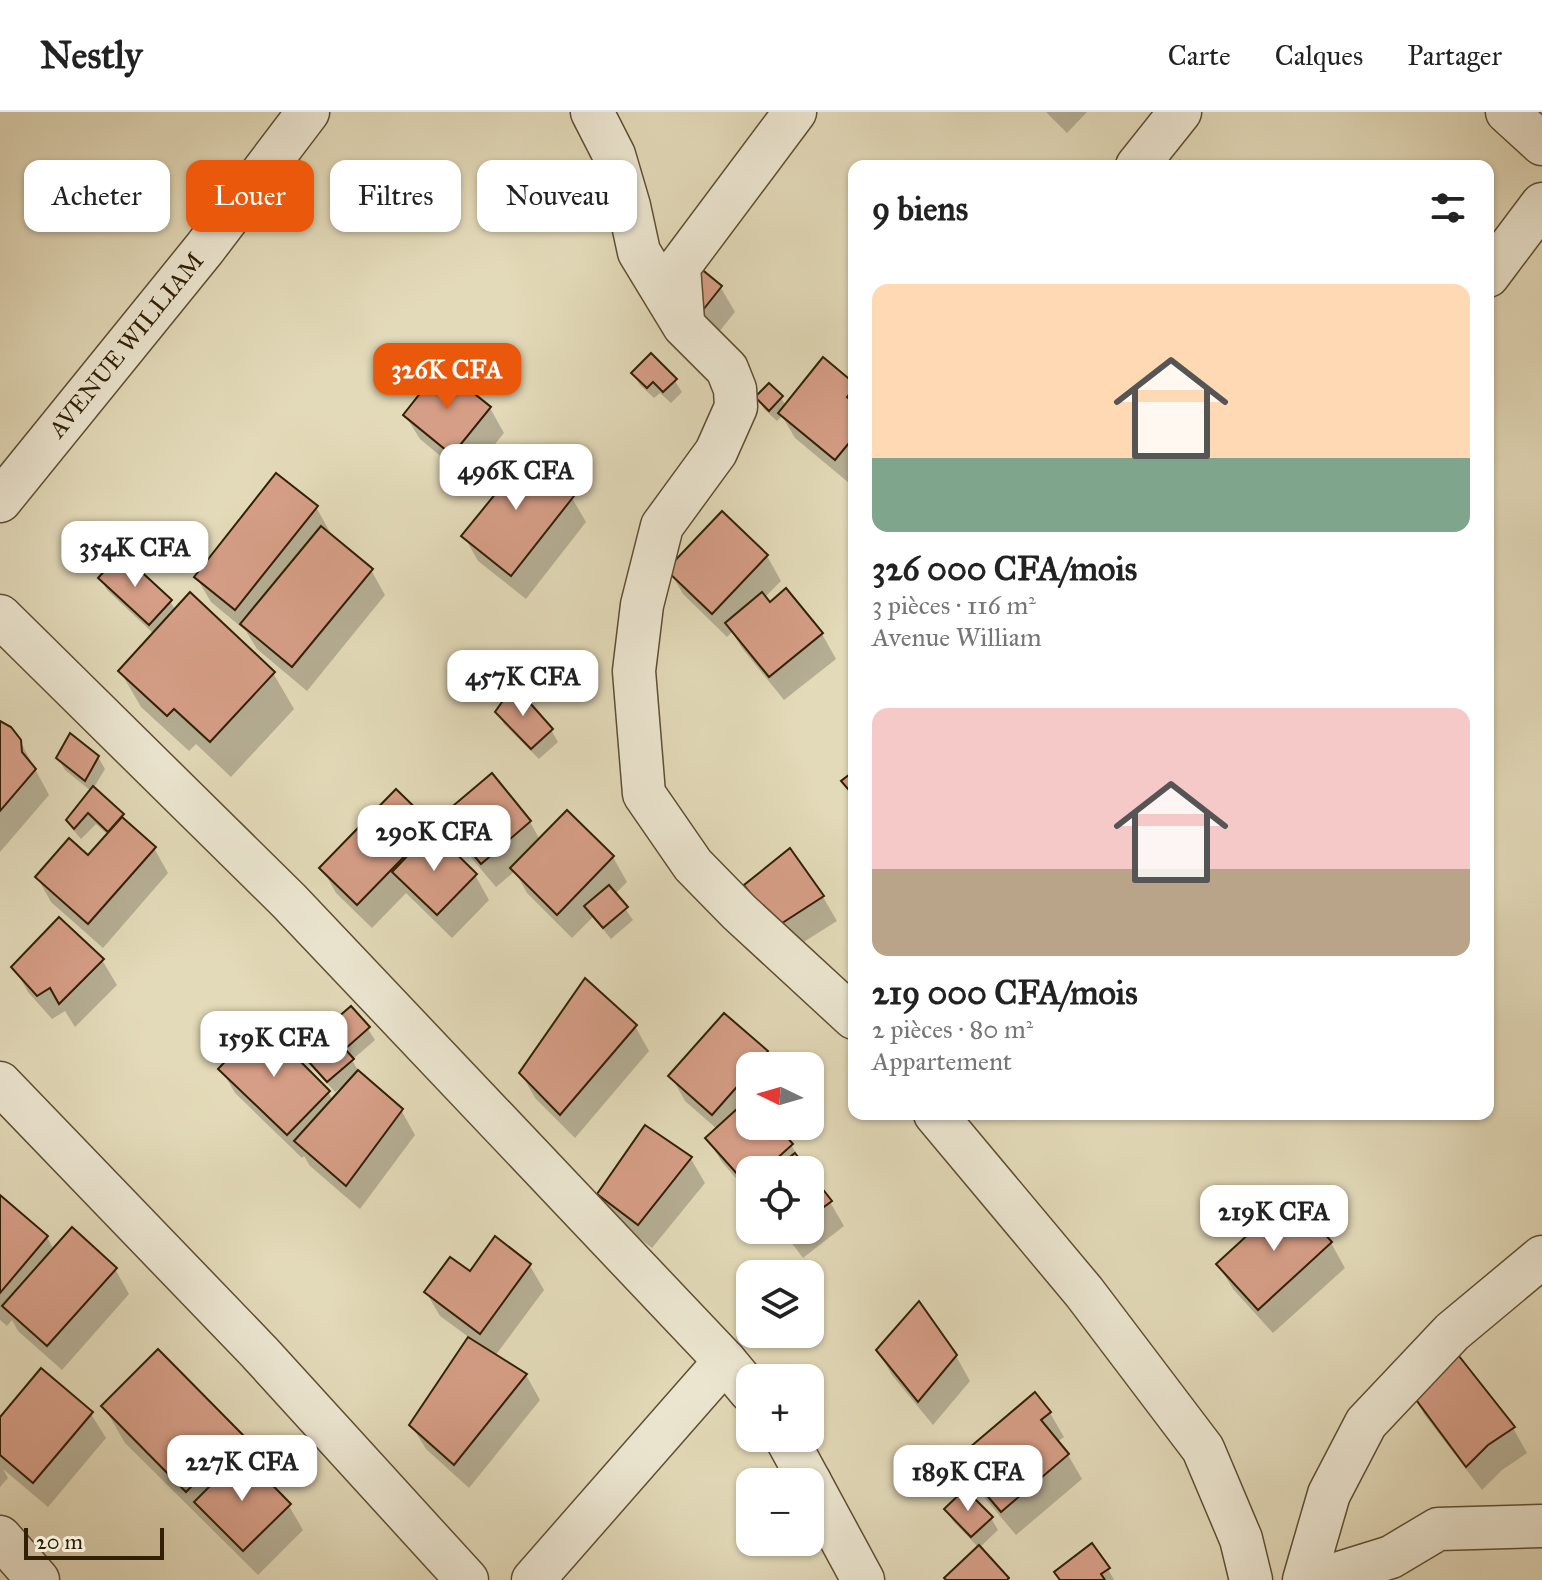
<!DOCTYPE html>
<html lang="fr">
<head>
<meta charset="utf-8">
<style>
	:root { --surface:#fff; --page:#f6f6f6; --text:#222; --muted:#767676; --line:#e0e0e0; --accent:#ea580c }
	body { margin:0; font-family:"IM FELL Great Primer",serif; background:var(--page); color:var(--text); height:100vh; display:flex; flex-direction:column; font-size:30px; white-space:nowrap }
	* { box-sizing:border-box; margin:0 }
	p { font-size:26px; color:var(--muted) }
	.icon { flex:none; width:44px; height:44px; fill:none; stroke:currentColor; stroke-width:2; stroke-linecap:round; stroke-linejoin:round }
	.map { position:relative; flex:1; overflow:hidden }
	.details { position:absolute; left:848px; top:48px; width:646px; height:960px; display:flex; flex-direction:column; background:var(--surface); border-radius:16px; box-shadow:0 2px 6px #0004 }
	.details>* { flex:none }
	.banner { position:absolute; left:24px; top:48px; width:704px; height:72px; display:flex; gap:16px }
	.needle { width:52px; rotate:275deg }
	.controls { position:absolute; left:736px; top:940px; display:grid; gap:16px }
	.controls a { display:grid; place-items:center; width:88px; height:88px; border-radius:16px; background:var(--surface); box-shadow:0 2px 6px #0004; font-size:40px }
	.scale { position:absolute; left:24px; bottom:20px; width:140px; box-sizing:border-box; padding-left:8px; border:4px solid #312005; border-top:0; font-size:22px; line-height:28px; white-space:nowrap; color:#312005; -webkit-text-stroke:6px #ede7d2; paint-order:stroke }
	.price { position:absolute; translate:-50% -68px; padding:0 18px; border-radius:16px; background:#fff; color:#222; font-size:26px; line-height:52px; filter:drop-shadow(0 2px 4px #0008) }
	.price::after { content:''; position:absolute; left:50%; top:48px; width:24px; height:18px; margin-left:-12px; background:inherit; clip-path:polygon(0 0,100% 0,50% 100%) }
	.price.active { background:var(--accent); color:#fff }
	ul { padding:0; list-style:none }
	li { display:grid; align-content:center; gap:16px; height:424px; padding:0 24px }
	li span { display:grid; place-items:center; height:248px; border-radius:16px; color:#555 }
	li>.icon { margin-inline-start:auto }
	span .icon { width:144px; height:144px; fill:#fffc; stroke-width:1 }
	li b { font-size:34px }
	h2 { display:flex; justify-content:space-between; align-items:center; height:96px; padding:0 24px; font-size:34px }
	.pill { padding:0 28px; border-radius:16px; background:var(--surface); box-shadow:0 2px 6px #0004; font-size:28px; line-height:72px }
	.pill.active { background:var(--accent); color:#fff }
	header { display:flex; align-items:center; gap:48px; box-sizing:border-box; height:112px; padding:0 40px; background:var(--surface); border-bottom:2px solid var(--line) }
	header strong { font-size:38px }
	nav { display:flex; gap:44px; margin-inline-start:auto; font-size:28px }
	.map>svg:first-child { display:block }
	.shadow { fill:#0003 }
	.building { fill:#d69e87; stroke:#312005; stroke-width:2 }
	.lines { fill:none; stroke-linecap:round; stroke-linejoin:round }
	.street-casing { stroke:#5e4e32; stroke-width:45 }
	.street { stroke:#ede7d2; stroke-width:42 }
	.labels { text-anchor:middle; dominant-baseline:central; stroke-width:7; stroke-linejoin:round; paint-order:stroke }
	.street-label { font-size:24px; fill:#312005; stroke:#ede7d2 }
</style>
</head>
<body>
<header>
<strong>Nestly</strong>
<nav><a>Carte</a><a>Calques</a><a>Partager</a></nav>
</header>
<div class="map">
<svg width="1542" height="1468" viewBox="0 0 1542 1468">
	<rect width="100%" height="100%" fill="#e3dab9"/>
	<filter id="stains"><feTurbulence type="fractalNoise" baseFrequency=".0025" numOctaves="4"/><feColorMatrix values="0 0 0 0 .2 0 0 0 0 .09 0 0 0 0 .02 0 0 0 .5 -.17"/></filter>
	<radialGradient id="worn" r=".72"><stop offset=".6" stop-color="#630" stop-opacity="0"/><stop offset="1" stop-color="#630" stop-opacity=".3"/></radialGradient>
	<g class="shadow">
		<polygon points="1046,0 1087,0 1067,21"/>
		<polygon points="1180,47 1187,54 1173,54"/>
		<polygon points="721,176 735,200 706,236 668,206"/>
		<polygon points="651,244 675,269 682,280 671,291 660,281 654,286 640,273 633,261"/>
		<polygon points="854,274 854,366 849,371 795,326 782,304 777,309 764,297 757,285 781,286 786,294"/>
		<polygon points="490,296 504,321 467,366 420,327 405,303"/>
		<polygon points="486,370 572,386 586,410 526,487 478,449 464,424 495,385"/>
		<polygon points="316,395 330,420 328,423 371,458 385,483 307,579 257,537 246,519 211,490 196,465"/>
		<polygon points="767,444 781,469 764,486 769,493 822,522 836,547 784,588 742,536 732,520 727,525 683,482 669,458"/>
		<polygon points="100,466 170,489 176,499 273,561 294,597 231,665 196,632 189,639 141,595 120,559 154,522 107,478"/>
		<polygon points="497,600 551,618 558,630 539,647 504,612"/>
		<polygon points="0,611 20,629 49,683 0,740"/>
		<polygon points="98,645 105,657 93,677 122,703 128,713 154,736 168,761 103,836 51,790 37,765 88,746 108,723 96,712 81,727 75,720 68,708 91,679 65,658 58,646"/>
		<polygon points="491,664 530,710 540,728 567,701 613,745 627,770 615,782 633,808 611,827 593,805 572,826 527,781 515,759 496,775 457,729 443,705"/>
		<polygon points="432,715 440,729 475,763 489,788 452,826 406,781 372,816 336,781 322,756"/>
		<polygon points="823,785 837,809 791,838 761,798"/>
		<polygon points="102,848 117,873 75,915 65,899 52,907 28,880 14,855"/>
		<polygon points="635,914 649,939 575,1026 535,986 521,961"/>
		<polygon points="368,917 375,928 352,948 359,960 401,998 415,1023 360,1097 310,1054 304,1044 302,1046 235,981 221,957 328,980 333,988 346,975 344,973 335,980 309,951 302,939"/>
		<polygon points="766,941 774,954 750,954 750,1014 774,1014 792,1034 806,1058 750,1058 750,1083 722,1050 707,1026 717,1017 685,989 671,964"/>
		<polygon points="645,1016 691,1047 705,1071 652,1136 614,1107 599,1082"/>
		<polygon points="810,1064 830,1090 844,1114 803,1146 782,1118 810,1118"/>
		<polygon points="0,1086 47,1125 54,1138 115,1157 129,1182 62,1258 18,1219 12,1208 7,1214 0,1208"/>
		<polygon points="496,1127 530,1154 544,1178 495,1244 526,1263 540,1288 469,1376 426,1337 411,1313 470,1226 440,1204 426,1180 470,1162"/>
		<polygon points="1331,1131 1345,1156 1273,1221 1233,1177 1218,1152"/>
		<polygon points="878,1239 956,1244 970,1269 933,1313 892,1263"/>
		<polygon points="1454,1242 1513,1316 1527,1341 1502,1358 1482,1378 1424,1302 1410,1278"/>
		<polygon points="104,1295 242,1324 263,1360 260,1363 289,1394 303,1418 258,1463 125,1331"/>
		<polygon points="1050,1301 1064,1325 1057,1330 1068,1343 1082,1367 1016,1423 973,1372 958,1348"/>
		<polygon points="91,1302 106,1326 48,1395 3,1357 8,1366 0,1375 0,1308"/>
		<polygon points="946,1397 991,1406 998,1418 979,1436 1008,1468 948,1468 979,1436 953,1409"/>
		<polygon points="1108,1457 1114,1468 1061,1468"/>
	</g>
	<g class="building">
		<polygon points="683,142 722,174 691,213"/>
		<polygon points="651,241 677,267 663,280 653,270 647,276 631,261"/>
		<polygon points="823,245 854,271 854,276 847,285 854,291 854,325 835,348 778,301"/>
		<polygon points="441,255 491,295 452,343 403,303"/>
		<polygon points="769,271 783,284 769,299 755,285"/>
		<polygon points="512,335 574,384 511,464 461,424 497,380 484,369"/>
		<polygon points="276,361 318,394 235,498 194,465"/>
		<polygon points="722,399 768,443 712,502 666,458"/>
		<polygon points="321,414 373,457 292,555 240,512"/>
		<polygon points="121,441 172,488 149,513 98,466"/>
		<polygon points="786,476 823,521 769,565 725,511 762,480 770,490"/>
		<polygon points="190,480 275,560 210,630 174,597 167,604 118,559"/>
		<polygon points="514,573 553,617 531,637 495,600"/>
		<polygon points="0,609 11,615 21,628 22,640 36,657 0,699"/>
		<polygon points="70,621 99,644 85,669 56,646"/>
		<polygon points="854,659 854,684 841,669"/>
		<polygon points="492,661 531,709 481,752 441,704"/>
		<polygon points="93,674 124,702 108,720 88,701 74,717 66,708"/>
		<polygon points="396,677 434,714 357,793 319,756"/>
		<polygon points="567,698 614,744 557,803 510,756"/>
		<polygon points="122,705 156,735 88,812 35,765 69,726 88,743"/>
		<polygon points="432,718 477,762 437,803 392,760"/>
		<polygon points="790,736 824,784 776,815 744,773"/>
		<polygon points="609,773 628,795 603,816 584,794"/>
		<polygon points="59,805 104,847 59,892 50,876 37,884 11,855"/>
		<polygon points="585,866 637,913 560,1003 519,961"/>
		<polygon points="351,894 370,915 345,937 354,947 327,970 299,939"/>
		<polygon points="724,901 768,939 755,954 750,954 750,960 712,1003 668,964"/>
		<polygon points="262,911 330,979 287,1023 218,957"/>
		<polygon points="358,958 403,997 346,1074 294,1029"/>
		<polygon points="750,985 750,1014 777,1014 793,1032 764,1058 750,1058 750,1071 747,1073 705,1026"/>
		<polygon points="645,1013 692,1045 638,1113 597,1082"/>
		<polygon points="795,1041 808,1058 773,1058"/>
		<polygon points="810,1061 832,1089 810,1105"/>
		<polygon points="0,1083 48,1124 0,1181"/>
		<polygon points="1290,1084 1332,1130 1258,1198 1216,1152"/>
		<polygon points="72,1115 117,1156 47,1234 2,1194"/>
		<polygon points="495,1124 531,1152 480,1222 424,1180 450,1145 470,1159"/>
		<polygon points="919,1189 957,1243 918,1290 876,1238"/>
		<polygon points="468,1225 527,1262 454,1353 409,1313"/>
		<polygon points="158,1237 243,1323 186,1380 101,1294"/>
		<polygon points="1455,1239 1515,1315 1488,1333 1466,1355 1408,1277"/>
		<polygon points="41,1256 93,1300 33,1371 0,1343 0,1305"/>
		<polygon points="1035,1280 1051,1300 1041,1308 1069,1342 1001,1400 956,1347"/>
		<polygon points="242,1342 291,1392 243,1439 194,1390"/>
		<polygon points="965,1377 993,1405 971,1425 944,1397"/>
		<polygon points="1092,1431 1110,1456 1101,1462 1105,1468 1060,1468 1054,1460"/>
		<polygon points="979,1433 1009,1466 1007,1468 946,1468 944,1466"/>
	</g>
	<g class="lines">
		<defs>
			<g id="street">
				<polyline points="592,0 614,43 629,94 639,140 684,214 727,257 735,277 736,295 716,340 662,414 642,493 634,559 644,682 693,753 739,800 854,906"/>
				<polyline points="1507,0 1542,32"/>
				<polyline points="1137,54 1180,0"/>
				<polyline points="1488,164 1542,92"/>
				<polyline points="683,209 679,155 795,0"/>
				<polyline points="0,389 205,136 308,0"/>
				<polyline points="0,504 289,789 725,1249 750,1279"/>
				<polyline points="0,971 259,1240 467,1468"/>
				<polyline points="935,1002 1084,1180 1203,1337 1241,1427 1251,1468"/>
				<polyline points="786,1326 810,1370"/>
				<polyline points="810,1370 863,1468"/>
				<polyline points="0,1425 38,1468"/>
				<polyline points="533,1468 725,1249"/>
				<polyline points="1304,1468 1329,1382 1366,1311 1452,1220 1542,1145"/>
				<polyline points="1317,1468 1391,1445 1438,1417 1542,1414"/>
			</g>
		</defs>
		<use href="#street" class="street-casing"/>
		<use href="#street" class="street"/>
	</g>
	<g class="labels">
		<g class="street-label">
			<text transform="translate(126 233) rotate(-51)">AVENUE WILLIAM</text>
		</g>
	</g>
	<rect width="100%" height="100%" filter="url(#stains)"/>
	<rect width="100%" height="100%" fill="url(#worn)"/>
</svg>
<div class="controls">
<a><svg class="needle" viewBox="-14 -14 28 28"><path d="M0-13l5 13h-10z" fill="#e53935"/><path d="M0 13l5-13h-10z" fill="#767676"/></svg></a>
<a><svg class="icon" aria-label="locate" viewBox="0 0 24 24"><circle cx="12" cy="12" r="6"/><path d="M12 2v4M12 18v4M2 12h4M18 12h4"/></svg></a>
<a><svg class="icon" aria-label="layers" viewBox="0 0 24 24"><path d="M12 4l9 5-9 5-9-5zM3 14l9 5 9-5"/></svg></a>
<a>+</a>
<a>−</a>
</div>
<div class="scale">20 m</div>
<b class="price active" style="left:447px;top:299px">326K CFA</b>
<b class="price" style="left:516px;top:400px">496K CFA</b>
<b class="price" style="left:135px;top:477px">354K CFA</b>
<b class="price" style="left:523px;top:606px">457K CFA</b>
<b class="price" style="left:434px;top:761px">290K CFA</b>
<b class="price" style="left:274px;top:967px">159K CFA</b>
<b class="price" style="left:1274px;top:1141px">219K CFA</b>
<b class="price" style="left:242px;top:1391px">227K CFA</b>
<b class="price" style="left:968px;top:1401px">189K CFA</b>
<div class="banner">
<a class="pill">Acheter</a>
<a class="pill active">Louer</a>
<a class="pill">Filtres</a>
<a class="pill">Nouveau</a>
</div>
<section class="details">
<h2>9 biens<svg class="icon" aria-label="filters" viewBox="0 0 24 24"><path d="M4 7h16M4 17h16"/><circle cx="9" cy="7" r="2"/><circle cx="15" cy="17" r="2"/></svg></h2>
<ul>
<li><span style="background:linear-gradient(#ffd9b3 70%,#7fa58c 0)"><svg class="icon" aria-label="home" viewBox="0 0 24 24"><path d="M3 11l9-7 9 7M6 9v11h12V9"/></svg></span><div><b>326 000 CFA/mois</b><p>3 pièces · 116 m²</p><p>Avenue William</p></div></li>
<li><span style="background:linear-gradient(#f6c9c9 65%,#b9a48a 0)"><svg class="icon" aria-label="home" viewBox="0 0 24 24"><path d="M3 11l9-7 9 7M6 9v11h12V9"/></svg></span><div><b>219 000 CFA/mois</b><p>2 pièces · 80 m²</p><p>Appartement</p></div></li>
</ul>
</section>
</div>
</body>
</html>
